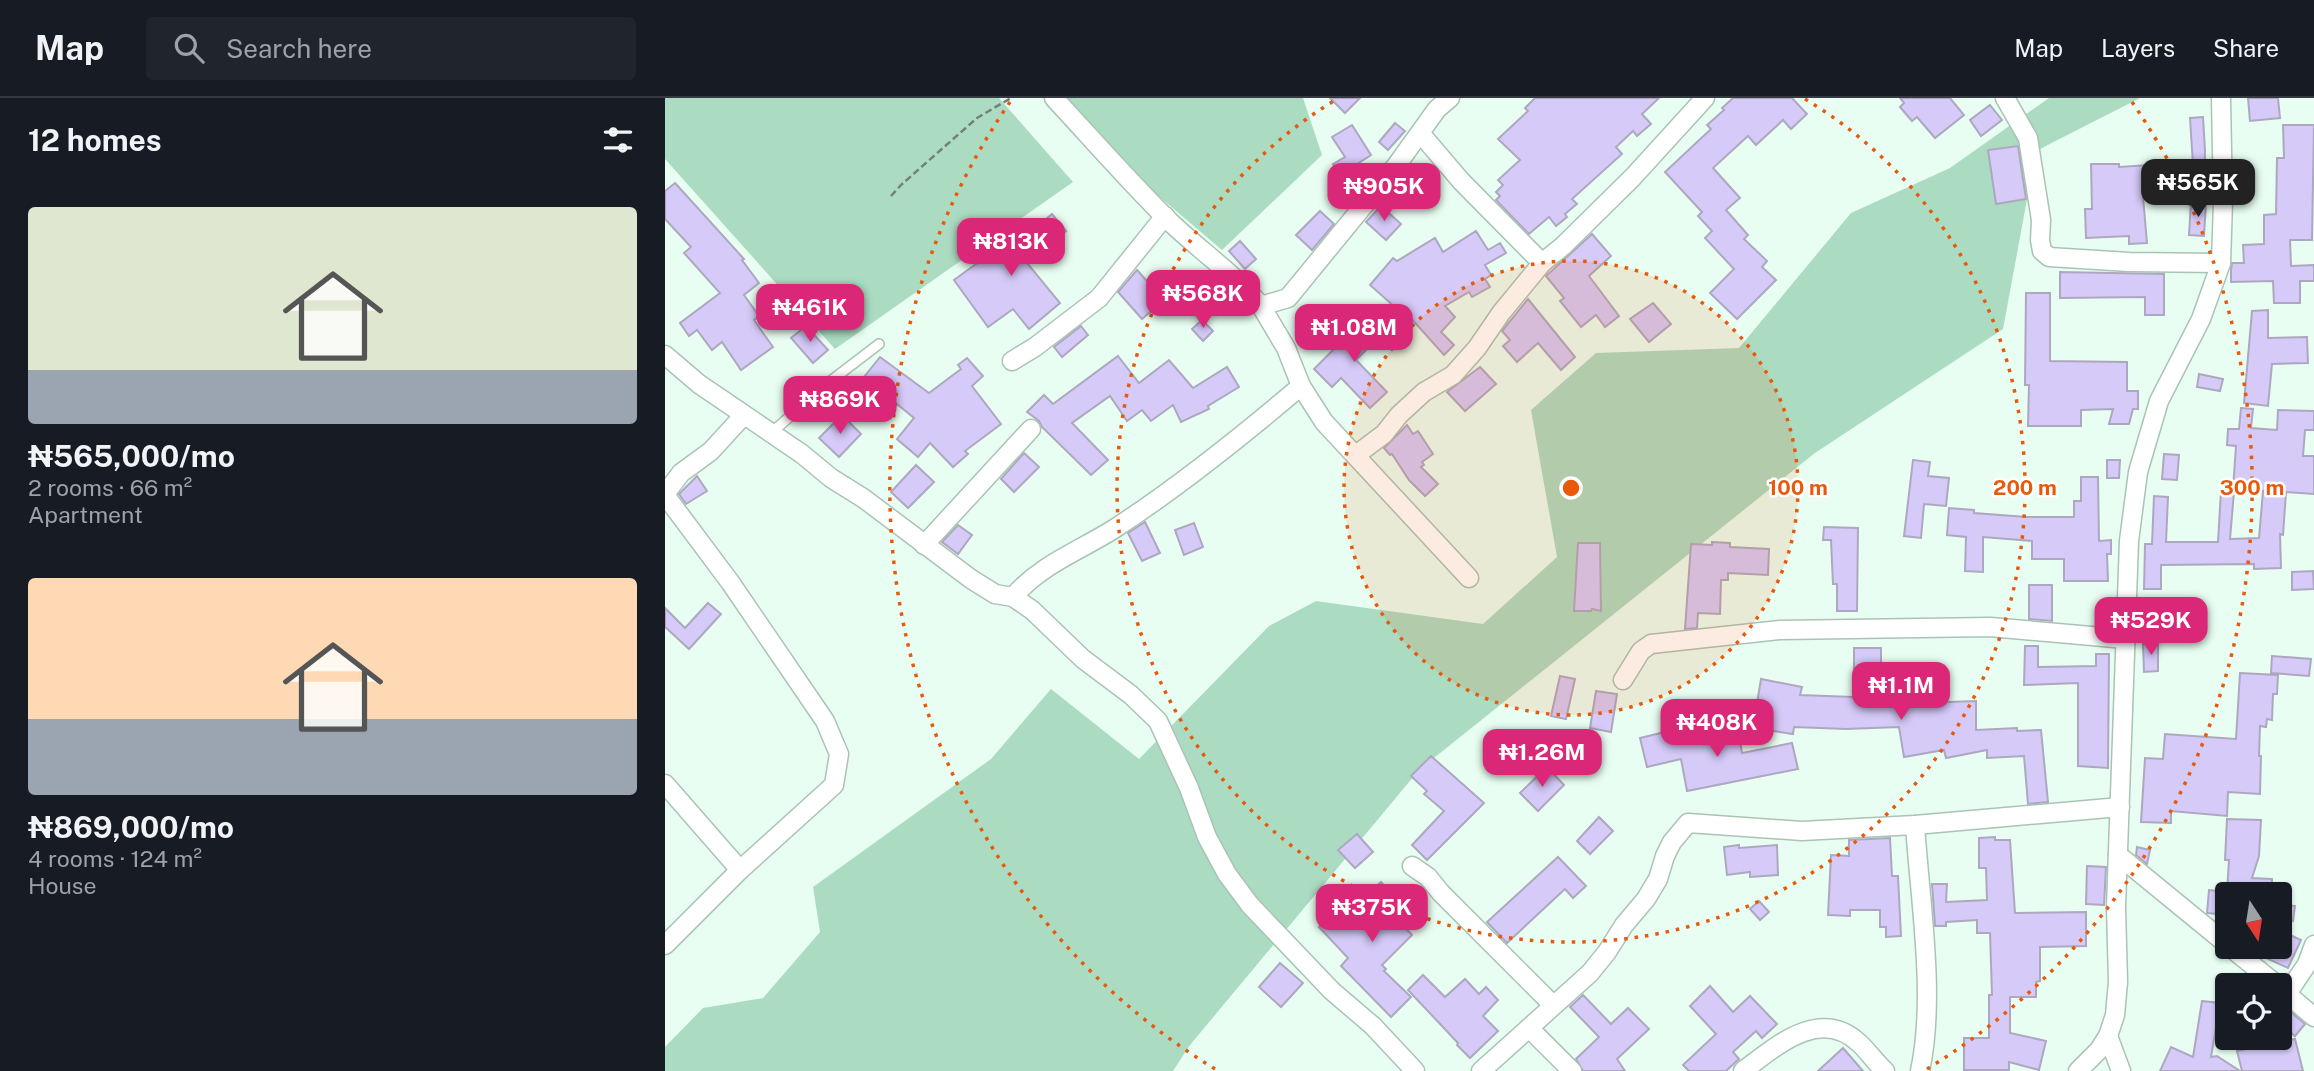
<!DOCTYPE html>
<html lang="en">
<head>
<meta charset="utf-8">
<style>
	:root { --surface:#171b24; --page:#20242c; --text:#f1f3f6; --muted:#9ea1a6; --line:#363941; --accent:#db2777 }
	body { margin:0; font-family:"Public Sans",sans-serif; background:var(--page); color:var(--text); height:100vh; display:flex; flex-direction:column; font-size:26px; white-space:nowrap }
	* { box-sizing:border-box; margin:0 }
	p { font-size:23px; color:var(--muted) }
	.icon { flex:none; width:38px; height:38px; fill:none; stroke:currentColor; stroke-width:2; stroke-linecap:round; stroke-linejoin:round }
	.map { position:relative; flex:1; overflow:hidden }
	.side { display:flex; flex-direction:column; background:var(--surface); width:665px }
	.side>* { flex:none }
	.needle { width:46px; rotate:168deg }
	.buttons { position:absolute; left:1550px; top:784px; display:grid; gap:14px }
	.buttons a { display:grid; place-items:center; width:77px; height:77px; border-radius:7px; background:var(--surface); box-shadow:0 2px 5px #0004; font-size:35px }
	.price { position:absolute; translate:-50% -60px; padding:0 16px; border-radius:14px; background:var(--accent); color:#fff; font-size:23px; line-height:46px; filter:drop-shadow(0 2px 4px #0008) }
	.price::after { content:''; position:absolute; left:50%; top:42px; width:21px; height:16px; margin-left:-10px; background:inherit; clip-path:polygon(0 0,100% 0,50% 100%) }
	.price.selected { background:#222; color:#fff }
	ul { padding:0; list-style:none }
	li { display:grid; align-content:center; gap:14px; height:371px; padding:0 28px }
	li span { display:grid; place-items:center; height:217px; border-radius:7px; color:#555 }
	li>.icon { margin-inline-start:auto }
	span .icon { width:126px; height:126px; fill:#fffc; stroke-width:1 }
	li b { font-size:30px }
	h2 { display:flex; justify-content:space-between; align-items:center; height:84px; padding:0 28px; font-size:30px }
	header { display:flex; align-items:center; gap:42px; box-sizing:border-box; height:98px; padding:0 35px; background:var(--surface); border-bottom:2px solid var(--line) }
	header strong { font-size:33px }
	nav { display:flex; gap:38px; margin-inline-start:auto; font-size:24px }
	.search { width:490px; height:63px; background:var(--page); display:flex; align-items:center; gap:18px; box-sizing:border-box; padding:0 24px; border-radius:7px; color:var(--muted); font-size:26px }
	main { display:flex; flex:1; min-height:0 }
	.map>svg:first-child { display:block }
	.green { fill:#abdcc2 }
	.building { fill:#d5caf8; stroke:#ada8bf; stroke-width:2 }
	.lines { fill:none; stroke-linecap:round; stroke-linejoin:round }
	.lane-casing { stroke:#aac3b5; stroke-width:12 }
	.street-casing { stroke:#aac3b5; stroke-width:21 }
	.path { stroke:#738178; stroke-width:2.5; stroke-dasharray:7 3.5; stroke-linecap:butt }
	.lane { stroke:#fff; stroke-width:9 }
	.street { stroke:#fff; stroke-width:18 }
	.ring { fill:none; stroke:#e8590c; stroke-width:3.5; stroke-dasharray:3.5 7 }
	.centre { fill:#e8590c; stroke:#fff; stroke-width:3.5 }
	.ring-label { font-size:21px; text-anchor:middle; font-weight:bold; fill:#e8590c; stroke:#fff; stroke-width:5; stroke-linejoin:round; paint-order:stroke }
</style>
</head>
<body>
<header>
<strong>Map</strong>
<div class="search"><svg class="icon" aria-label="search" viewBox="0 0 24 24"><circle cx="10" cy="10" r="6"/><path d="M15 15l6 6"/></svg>Search here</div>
<nav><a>Map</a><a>Layers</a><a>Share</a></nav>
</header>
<main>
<section class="side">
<h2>12 homes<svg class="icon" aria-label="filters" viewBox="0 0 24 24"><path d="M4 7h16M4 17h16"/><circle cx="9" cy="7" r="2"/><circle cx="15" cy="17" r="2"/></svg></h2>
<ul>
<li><span style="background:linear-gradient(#dfe7d0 75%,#9aa5b1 0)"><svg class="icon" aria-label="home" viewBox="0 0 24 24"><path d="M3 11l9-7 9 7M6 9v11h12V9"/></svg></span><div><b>₦565,000/mo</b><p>2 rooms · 66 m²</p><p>Apartment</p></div></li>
<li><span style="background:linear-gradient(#ffd9b3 65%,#9aa5b1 0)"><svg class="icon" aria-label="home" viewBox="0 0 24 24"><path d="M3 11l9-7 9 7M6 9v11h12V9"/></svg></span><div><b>₦869,000/mo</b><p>4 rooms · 124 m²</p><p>House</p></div></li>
</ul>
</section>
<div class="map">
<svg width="1649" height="973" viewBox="0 0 1649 973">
	<rect width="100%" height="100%" fill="#e9fef2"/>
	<g class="green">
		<polygon points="0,0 334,0 408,84 170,251 0,61"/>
		<polygon points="394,0 638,0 657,57 557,152 390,10"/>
		<polygon points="1384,0 1475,0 1371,53 1338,231 1150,355 754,672 525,947 508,973 0,973 0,949 38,910 98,900 155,834 148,789 326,661 386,591 474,661 604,528 651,503 818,526 892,459 866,312 931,255 1074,250 1186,115 1285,70"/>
	</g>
	<g class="building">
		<polygon points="665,0 695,0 680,15"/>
		<polygon points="870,0 994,0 977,16 986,26 972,38 968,33 951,49 957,56 907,101 912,106 900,116 902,119 891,128 884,119 864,136 831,102 835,98 831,94 838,87 833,82 855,62 833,41 863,13 860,10"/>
		<polygon points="1068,0 1127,0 1142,16 1126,31 1118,22 1091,47 1083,38 1048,70 1075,100 1061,112 1083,137 1079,141 1102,163 1097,169 1111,182 1072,221 1045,195 1069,171 1040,140 1047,133 1033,118 1037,114 1000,74 1046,31 1042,27 1059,12 1057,10"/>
		<polygon points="1235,0 1285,0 1299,17 1270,40 1252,19 1247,23 1235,9 1239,5"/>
		<polygon points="1583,0 1613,0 1615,20 1585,23"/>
		<polygon points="1325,7 1337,22 1316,38 1305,22"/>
		<polygon points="1538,19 1540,52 1539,101 1530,101 1529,78 1516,78 1517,96 1478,99 1482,145 1464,146 1464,138 1421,140 1420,111 1427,111 1426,66 1454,66 1454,69 1500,66 1500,69 1528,67 1525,20"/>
		<polygon points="730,25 740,33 723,52 714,44"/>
		<polygon points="687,27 706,57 675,77 668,66 680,59 667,39"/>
		<polygon points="1618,27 1649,27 1647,142 1625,142 1626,168 1649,167 1649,183 1635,183 1635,205 1609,205 1608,183 1566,184 1566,172 1567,165 1579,165 1578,147 1599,146 1599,117 1611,116 1612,60 1619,60"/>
		<polygon points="1353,48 1361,101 1331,106 1323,52"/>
		<polygon points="10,85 79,161 77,162 94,185 79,197 94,218 89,222 108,249 76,272 57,244 47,252 32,232 24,238 15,225 55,195 19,155 26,149 0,121 0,93"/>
		<polygon points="1526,104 1541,105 1539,138 1524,137"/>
		<polygon points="716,108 736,126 721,142 701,124"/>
		<polygon points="655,113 669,126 647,152 631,137"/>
		<polygon points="387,116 401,133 362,165 395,205 364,231 348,211 323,229 289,182 311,166 306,161 338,136 348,149"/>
		<polygon points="811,133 823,152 835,145 841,155 820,167 826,177 820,181 825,189 807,199 804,194 780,208 790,219 776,234 789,247 779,257 744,218 742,220 705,187 728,160 732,163 770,140 778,154"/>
		<polygon points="927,136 946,158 924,178 954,218 940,229 931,217 916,229 895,203 899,200 881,178"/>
		<polygon points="575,143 591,161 580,171 564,153"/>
		<polygon points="472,172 499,202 477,221 453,194"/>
		<polygon points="1395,174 1499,176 1499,217 1480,217 1480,199 1395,200"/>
		<polygon points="1361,195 1385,195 1385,263 1462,264 1462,293 1473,293 1473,311 1468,311 1464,326 1444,326 1448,311 1416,312 1416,328 1363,328 1364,287 1360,287"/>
		<polygon points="863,201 910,259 896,272 873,245 852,264 838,248 845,242 837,233"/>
		<polygon points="988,205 1006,226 984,244 965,221"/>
		<polygon points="1603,212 1603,240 1642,239 1643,265 1607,266 1603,308 1579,305 1587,213"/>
		<polygon points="701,219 718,235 691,262 722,294 705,310 676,280 667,289 649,271"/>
		<polygon points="537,222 548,233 538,243 527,231"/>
		<polygon points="141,228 163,252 148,265 126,240"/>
		<polygon points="416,228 423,237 397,259 389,249"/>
		<polygon points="453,258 474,285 504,262 528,290 562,269 574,289 543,308 544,311 516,324 508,307 486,323 477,312 462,323 445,298 407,325 443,362 426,377 377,329 374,323 362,314 379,297 388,306"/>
		<polygon points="215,259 264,295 296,271 293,267 302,260 318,278 307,288 336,326 300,353 303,356 288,369 265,345 253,359 232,341 249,320 199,279"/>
		<polygon points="815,269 831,286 800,313 782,294"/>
		<polygon points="1534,276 1558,281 1555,293 1532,289"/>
		<polygon points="1576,310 1588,311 1586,330 1612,332 1613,312 1649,313 1649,332 1640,332 1638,358 1649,358 1649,396 1621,394 1618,437 1615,436 1616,470 1589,471 1589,466 1496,467 1496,491 1479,491 1480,446 1487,446 1489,398 1503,399 1501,444 1553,444 1556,393 1569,394 1565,441 1594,440 1598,393 1568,391 1571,348 1562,347 1563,331 1574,331"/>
		<polygon points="177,317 196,336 174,359 154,340"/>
		<polygon points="742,327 748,336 753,333 768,356 757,364 759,367 756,369 773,386 760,398 744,382 727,356 725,357 719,350"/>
		<polygon points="359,355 374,369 349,394 336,381"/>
		<polygon points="1499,356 1514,357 1512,382 1497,381"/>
		<polygon points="1248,362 1265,364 1263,378 1284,380 1281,408 1259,406 1256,440 1239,438"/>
		<polygon points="1442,362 1455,362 1454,380 1442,380"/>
		<polygon points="251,367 269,384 243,410 226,394"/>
		<polygon points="32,378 42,393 21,406 14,396"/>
		<polygon points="1416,379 1433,379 1434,443 1446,442 1446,456 1442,456 1443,483 1399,483 1399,461 1367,461 1367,443 1318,439 1318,474 1300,473 1301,439 1282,437 1284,410 1309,412 1309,415 1362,419 1409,419 1409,403 1416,403"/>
		<polygon points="480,424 495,455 477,463 463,435"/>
		<polygon points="529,425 538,449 519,457 510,432"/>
		<polygon points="293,427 307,437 293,456 277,444"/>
		<polygon points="1159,429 1193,430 1192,513 1172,513 1172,486 1168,486 1166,442 1158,442"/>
		<polygon points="1047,444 1065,445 1065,449 1104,451 1103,477 1063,475 1063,482 1056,482 1055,516 1033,515 1032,530 1020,531 1026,446 1047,447"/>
		<polygon points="913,445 935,445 936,513 927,511 926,513 909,513"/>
		<polygon points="1648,473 1649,491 1627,492 1627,474"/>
		<polygon points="1364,487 1387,487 1387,523 1364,521"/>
		<polygon points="43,505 56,516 24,551 0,529 0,510 20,530"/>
		<polygon points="1493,545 1493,573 1479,574 1478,546"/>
		<polygon points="1360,548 1373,548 1373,569 1431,568 1431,556 1444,556 1443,670 1413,668 1413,585 1359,587"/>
		<polygon points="1189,550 1216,550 1216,566 1212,566 1212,603 1225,603 1225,606 1311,603 1311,632 1352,630 1352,633 1376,632 1383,704 1363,706 1359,658 1322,660 1322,652 1281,660 1279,652 1239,659 1234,629 1181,631 1129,629 1128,636 1088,630 1096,581 1137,589 1135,597 1189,599"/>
		<polygon points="1607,558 1646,561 1644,578 1606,575"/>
		<polygon points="1575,575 1613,577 1612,596 1608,596 1607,622 1602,621 1601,629 1595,628 1594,658 1596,658 1595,696 1563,694 1562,718 1506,713 1506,725 1476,724 1480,660 1498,661 1500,636 1571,641"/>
		<polygon points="895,578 910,581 901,621 886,618"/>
		<polygon points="931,593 952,596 946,634 925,630"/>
		<polygon points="1004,633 1007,644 1036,639 1037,645 1074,638 1077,655 1127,645 1133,671 1022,693 1016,661 982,669 975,640"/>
		<polygon points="766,658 819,705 762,762 747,747 779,713 759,696 762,693 746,678"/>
		<polygon points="882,669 899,687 873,713 855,695"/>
		<polygon points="934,719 948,733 925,756 912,743"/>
		<polygon points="1562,721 1596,722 1594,758 1587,780 1607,781 1607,796 1563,796 1563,817 1542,815 1544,792 1562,794 1564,762 1560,762"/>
		<polygon points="692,736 708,754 690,770 673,752"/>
		<polygon points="1330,739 1330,742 1345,742 1350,815 1421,814 1421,848 1375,849 1375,883 1371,884 1371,899 1345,899 1345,935 1381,943 1374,972 1344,964 1344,972 1299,972 1299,940 1324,940 1324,897 1327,897 1325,835 1312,835 1312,822 1281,824 1281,828 1270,828 1267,786 1282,786 1281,804 1322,802 1321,770 1314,770 1314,740"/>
		<polygon points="1225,740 1227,778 1233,778 1236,838 1221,839 1221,829 1215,829 1215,812 1185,812 1185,818 1163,817 1166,757 1184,758 1184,742"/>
		<polygon points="1074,747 1074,750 1112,747 1113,777 1085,779 1085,774 1062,777 1059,749"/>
		<polygon points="1472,749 1485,752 1482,766 1471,757"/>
		<polygon points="893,759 921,788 908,800 900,791 842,845 822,824"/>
		<polygon points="1422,768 1441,769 1439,807 1421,806"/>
		<polygon points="716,784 730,800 732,797 743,808 731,820 747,837 717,867 721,871 719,873 746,899 726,919 676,868 683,860 654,829 669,815 674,821"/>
		<polygon points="1094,803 1104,814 1095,822 1085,811"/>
		<polygon points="1615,807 1630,808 1628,823 1615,821"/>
		<polygon points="1625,837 1636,842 1623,870 1590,855 1583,849 1619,850"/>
		<polygon points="615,865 638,885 616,909 594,889"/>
		<polygon points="758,877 780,899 800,881 814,896 821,889 833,902 818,918 833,933 805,960 792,947 793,945 743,892"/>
		<polygon points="1045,888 1068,914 1085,898 1112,926 1097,940 1091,933 1068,954 1074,961 1061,973 1024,973 1018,967 1051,936 1025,908"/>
		<polygon points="918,897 946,926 963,910 984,931 952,961 960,973 918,973 911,961 934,939 905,909"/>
		<polygon points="1537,903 1555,905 1546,959 1552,958 1575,973 1495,973 1506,949 1528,959"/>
		<polygon points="1615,905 1640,926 1630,938 1615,926"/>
		<polygon points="1630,941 1638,973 1577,973 1572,953"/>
		<polygon points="1178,950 1198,973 1153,973"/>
	</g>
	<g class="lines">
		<defs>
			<polyline id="lane" points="105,336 163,285 214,246"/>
			<g id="street">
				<path d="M 389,0 C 426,40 462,81 500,119 C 531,150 568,174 596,208 L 623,200 L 731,68 L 772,11 L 785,0"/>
				<polyline points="1340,0 1363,40 1376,122 1375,142 1377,153 1384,159 1464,164 1556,165"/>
				<polyline points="756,36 796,83 877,165"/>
				<polyline points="596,208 621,250 636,288 659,324 804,480"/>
				<polyline points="0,257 34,286 137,356 166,380 198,400 306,481 330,496 348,499 367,512 418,561 466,597 493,623 524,690 542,739 562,776 585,807 667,893 708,928 750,973"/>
				<polyline points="347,263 370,249 434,200 500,118"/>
				<polyline points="691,357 719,336 734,317 759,294 788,277 812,250 836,215 877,165 898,148 968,79 1040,0"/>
				<polyline points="0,396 16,375 46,353 78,318"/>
				<polyline points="0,397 65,484 160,623 174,656 169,687 75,772 0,847"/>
				<polyline points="259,447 366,331"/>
				<path d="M 348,499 C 375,467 414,453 449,431 C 515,388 576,339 636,288"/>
				<polyline points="958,582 976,553 986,546 1115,532 1325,529 1461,541"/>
				<polyline points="0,686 75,772"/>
				<path d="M 1250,727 C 1255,804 1271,899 1255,973"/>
				<polyline points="1453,757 1563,847"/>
				<polyline points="747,768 763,779 776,795 888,907"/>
				<polyline points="1565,849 1612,887"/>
				<polyline points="1615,890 1649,919"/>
				<polyline points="1622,896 1642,866 1649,847"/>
				<polyline points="864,930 907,973"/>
				<polyline points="1443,938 1456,973"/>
				<polyline points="816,973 925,875 942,854 959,827 981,801 993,781 1000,758 1007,744 1023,725 1137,733 1250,727 1455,709"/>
				<path d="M 1078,973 C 1110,949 1155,908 1194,945 C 1203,953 1210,964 1220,973"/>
				<polyline points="1413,973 1434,952 1443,938 1450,917 1453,884 1451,809 1464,443 1473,374 1494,303 1536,221 1556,165 1558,104 1556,0"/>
			</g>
		</defs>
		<use href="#lane" class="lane-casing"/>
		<use href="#street" class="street-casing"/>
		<polyline class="path" points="226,98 236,87 312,20 346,0"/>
		<use href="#lane" class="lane"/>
		<use href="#street" class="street"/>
	</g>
	<circle cx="906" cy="390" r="227" fill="#e8590c" fill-opacity=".12"/>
	<g class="ring">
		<circle cx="906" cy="390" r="227"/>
		<path d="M1140 1A454 454 0 1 1 672 1"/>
		<path d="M550 971A681 681 0 0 1 345 4M1467 4A681 681 0 0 1 1262 971"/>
	</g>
	<circle cx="906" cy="390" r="10" class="centre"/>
	<g class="ring-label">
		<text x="1133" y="397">100 m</text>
		<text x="1360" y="397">200 m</text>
		<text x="1587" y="397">300 m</text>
	</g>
</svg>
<div class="buttons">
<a><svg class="needle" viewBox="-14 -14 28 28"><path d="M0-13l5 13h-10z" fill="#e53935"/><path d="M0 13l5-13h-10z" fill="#9ea1a6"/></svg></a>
<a><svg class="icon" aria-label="locate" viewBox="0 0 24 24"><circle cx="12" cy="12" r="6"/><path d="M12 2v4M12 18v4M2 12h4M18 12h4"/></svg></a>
</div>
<b class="price selected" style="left:1533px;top:121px">₦565K</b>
<b class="price" style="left:719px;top:125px">₦905K</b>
<b class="price" style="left:346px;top:180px">₦813K</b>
<b class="price" style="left:538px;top:232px">₦568K</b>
<b class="price" style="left:145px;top:246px">₦461K</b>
<b class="price" style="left:689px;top:266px">₦1.08M</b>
<b class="price" style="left:175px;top:338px">₦869K</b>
<b class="price" style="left:1486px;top:559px">₦529K</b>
<b class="price" style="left:1236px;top:624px">₦1.1M</b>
<b class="price" style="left:1052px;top:661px">₦408K</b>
<b class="price" style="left:877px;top:691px">₦1.26M</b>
<b class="price" style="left:707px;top:846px">₦375K</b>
</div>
</main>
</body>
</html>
